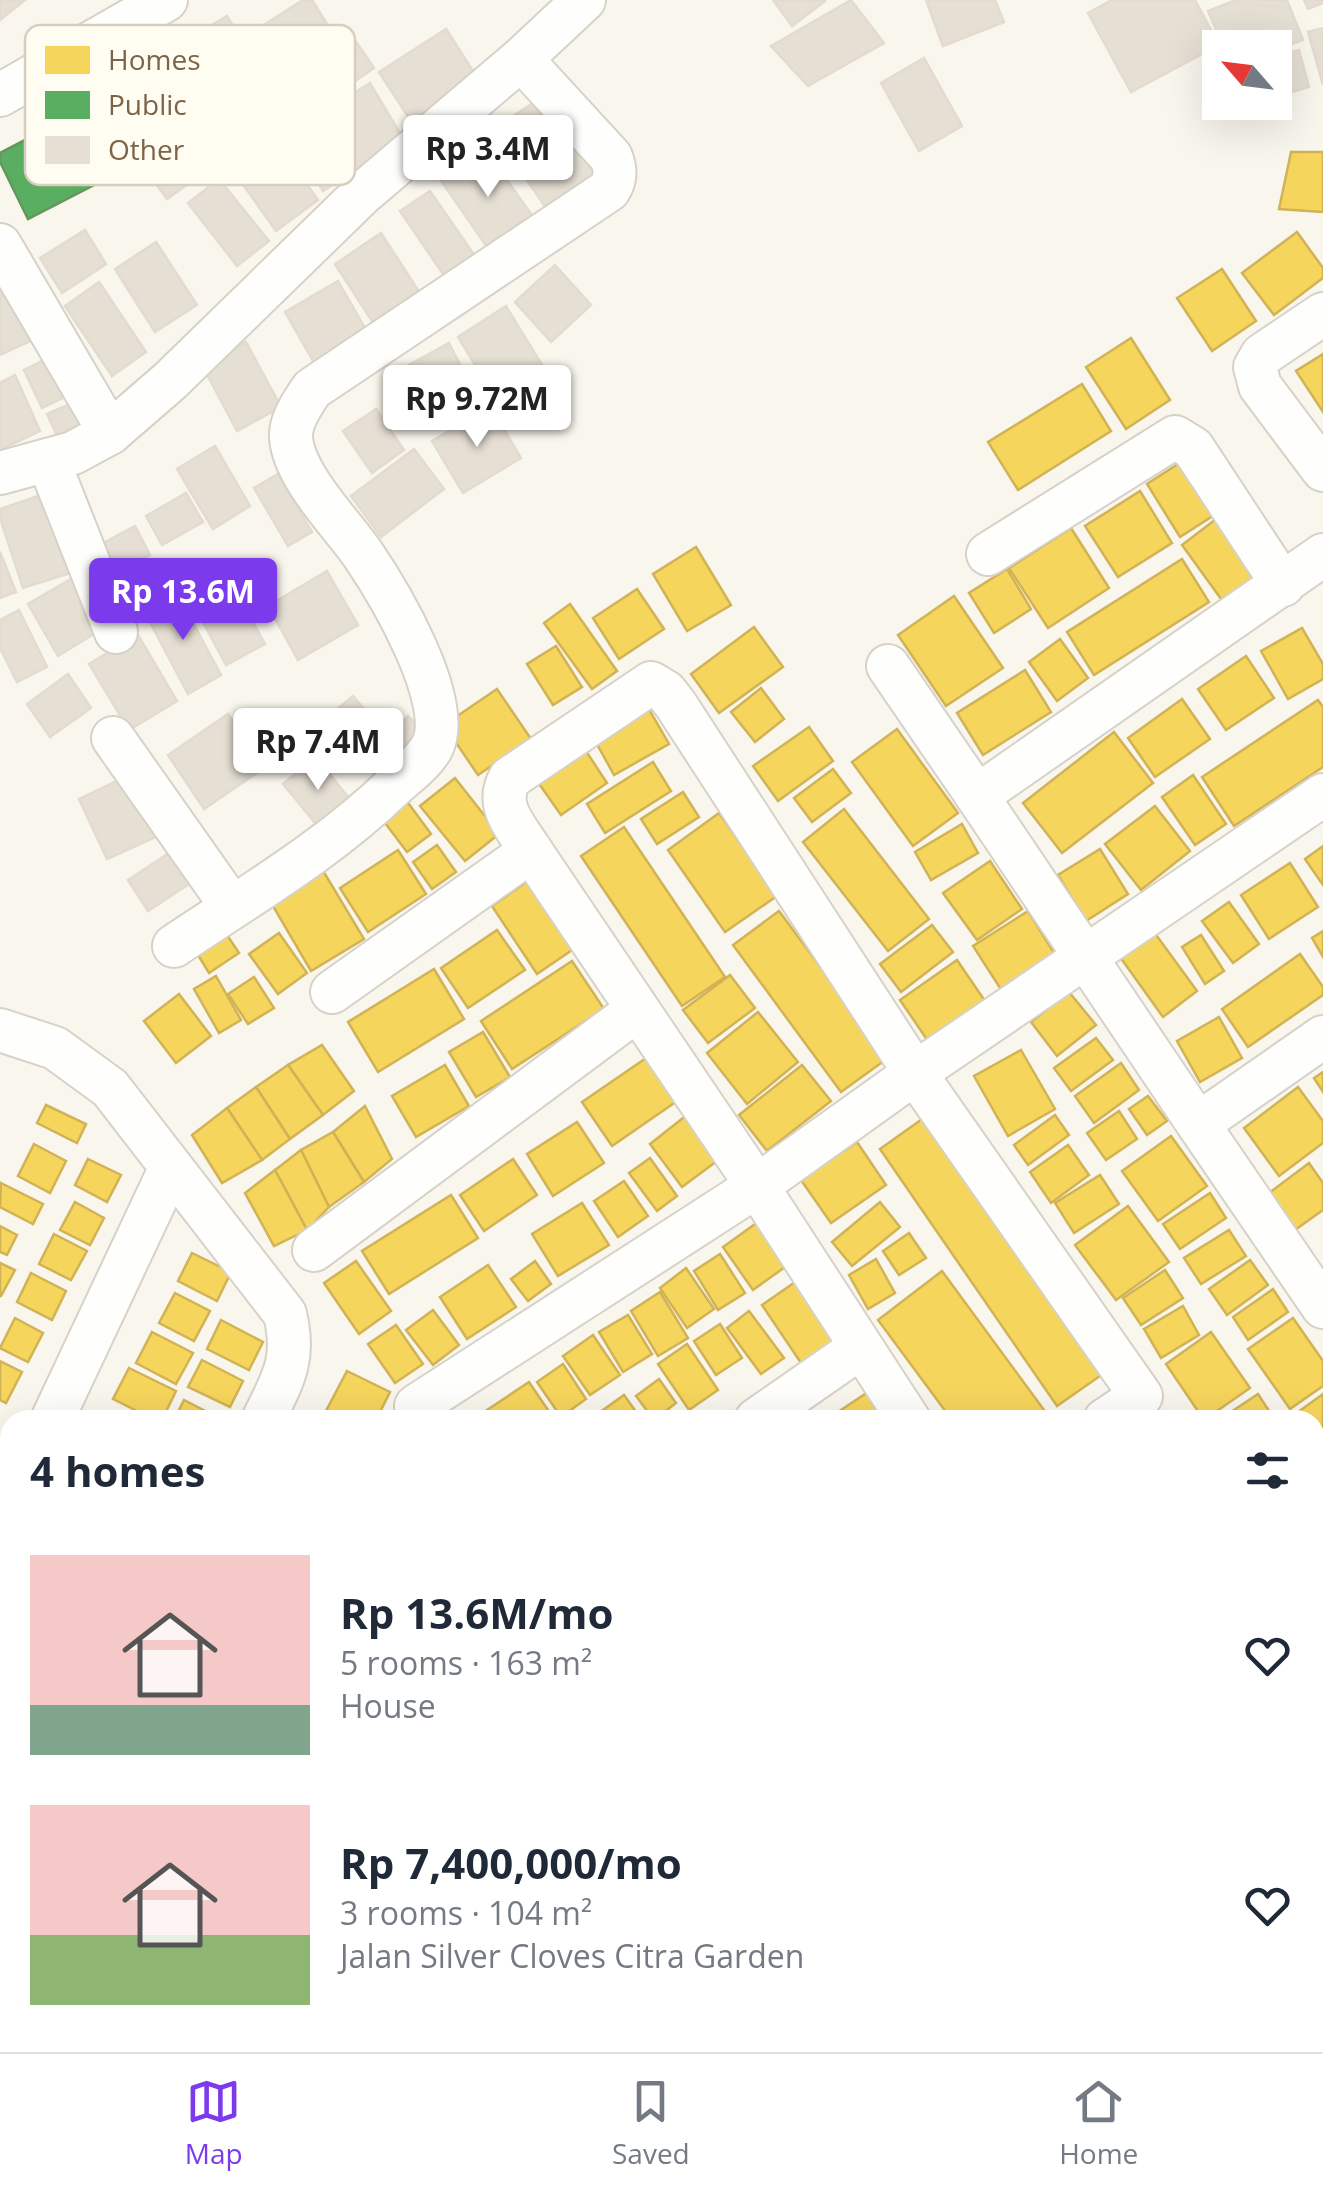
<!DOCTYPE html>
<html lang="en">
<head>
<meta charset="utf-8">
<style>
	:root { --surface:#fff; --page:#f2f2f3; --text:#1f2937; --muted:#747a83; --line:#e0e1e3; --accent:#7c3aed }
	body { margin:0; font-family:"Open Sans",sans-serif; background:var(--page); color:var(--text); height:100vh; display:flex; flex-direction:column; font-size:38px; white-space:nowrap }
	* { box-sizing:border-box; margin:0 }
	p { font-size:32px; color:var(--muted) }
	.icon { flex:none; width:55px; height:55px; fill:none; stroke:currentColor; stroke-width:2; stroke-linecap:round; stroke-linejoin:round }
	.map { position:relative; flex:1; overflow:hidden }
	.side { position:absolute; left:0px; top:1410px; width:1325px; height:642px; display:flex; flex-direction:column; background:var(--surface); border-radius:30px 30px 0 0; box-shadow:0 10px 40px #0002 }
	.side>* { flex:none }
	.needle { width:65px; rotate:298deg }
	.buttons { position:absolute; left:1202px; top:30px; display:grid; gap:20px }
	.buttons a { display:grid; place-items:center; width:90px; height:90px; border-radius:0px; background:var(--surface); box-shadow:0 10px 40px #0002; font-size:50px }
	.price { position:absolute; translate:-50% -85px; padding:0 22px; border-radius:10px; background:#fff; color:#222; font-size:32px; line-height:65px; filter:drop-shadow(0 2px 5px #0008) }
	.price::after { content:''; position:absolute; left:50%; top:60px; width:30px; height:22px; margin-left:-15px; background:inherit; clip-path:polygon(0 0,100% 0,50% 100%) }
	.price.current { background:var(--accent); color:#fff }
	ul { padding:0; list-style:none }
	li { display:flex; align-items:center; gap:30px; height:250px; padding:0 30px }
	li span { display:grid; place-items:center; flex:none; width:280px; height:200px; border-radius:0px; color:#555 }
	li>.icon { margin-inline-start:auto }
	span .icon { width:120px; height:120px; fill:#fffc; stroke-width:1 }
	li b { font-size:42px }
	h2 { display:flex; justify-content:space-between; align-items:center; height:120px; padding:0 30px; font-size:42px }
	.tabs { display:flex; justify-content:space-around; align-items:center; height:140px; border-top:2px solid var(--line); background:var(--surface); font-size:28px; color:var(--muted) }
	.tabs a { display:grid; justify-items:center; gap:5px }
	.tabs .current { color:var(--accent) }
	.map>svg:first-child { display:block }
	.homes { fill:#f6d55c; stroke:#d1b356; stroke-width:2.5 }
	.public { fill:#5aae61; stroke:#64985a; stroke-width:2.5 }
	.building { fill:#e6dfd4; stroke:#e3dbcf; stroke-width:2.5 }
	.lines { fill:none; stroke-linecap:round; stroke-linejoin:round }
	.minor-casing { stroke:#d7d2c8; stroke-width:46 }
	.minor { stroke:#fefefc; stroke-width:42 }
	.key { fill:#fffcf1; stroke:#d8cebf; stroke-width:2.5 }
	.key-label { font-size:28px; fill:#7c6449 }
</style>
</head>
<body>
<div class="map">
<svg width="1323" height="2052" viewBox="0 0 1323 2052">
	<rect width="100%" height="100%" fill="#f9f6ed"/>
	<g class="homes">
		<polygon points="1291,152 1323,152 1323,212 1279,209"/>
		<polygon points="1297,232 1323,268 1323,278 1274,315 1242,273"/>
		<polygon points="1222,269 1256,321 1212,351 1177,298"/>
		<polygon points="1131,338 1170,400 1126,429 1086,367"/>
		<polygon points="1323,354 1323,412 1296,371"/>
		<polygon points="1082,384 1111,431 1018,490 988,442"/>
		<polygon points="1189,457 1222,510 1180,537 1147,484"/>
		<polygon points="1140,491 1172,543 1118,577 1085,526"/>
		<polygon points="1220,516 1263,575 1224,603 1182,545"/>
		<polygon points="1071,528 1109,588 1048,628 1009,568"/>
		<polygon points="696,547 731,605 687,631 653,574"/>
		<polygon points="1182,559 1209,602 1094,675 1067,632"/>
		<polygon points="1007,569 1031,609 994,633 969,593"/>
		<polygon points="637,589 664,629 619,659 593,618"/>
		<polygon points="954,596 1003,668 946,706 898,635"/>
		<polygon points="570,604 617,671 592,689 544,623"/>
		<polygon points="754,627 783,667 719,713 691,674"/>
		<polygon points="1302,628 1323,664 1323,679 1288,699 1261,651"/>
		<polygon points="1060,639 1088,678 1057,701 1029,662"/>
		<polygon points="556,646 582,687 553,705 527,664"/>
		<polygon points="1246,656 1274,698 1226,730 1198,689"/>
		<polygon points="1025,670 1051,712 983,755 957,713"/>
		<polygon points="761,688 784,719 755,742 731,712"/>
		<polygon points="497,689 531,739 478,775 444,725"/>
		<polygon points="642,697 669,744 614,775 588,728"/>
		<polygon points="1182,699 1210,739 1155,777 1128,738"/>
		<polygon points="1318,700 1323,707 1323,767 1234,826 1202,777"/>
		<polygon points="809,727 833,761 778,801 753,766"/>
		<polygon points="897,729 958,813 913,846 852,762"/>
		<polygon points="1114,732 1153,783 1062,853 1023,803"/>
		<polygon points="582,745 607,783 561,815 535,778"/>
		<polygon points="653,762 671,791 605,833 587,804"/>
		<polygon points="833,769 851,793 812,822 794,798"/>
		<polygon points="1193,775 1226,824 1195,845 1162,797"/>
		<polygon points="455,778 499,834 465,861 420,806"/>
		<polygon points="683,792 699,817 657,844 641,819"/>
		<polygon points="406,800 431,834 407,852 382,819"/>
		<polygon points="1155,806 1190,851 1141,890 1105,844"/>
		<polygon points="844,809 929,919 888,951 803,842"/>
		<polygon points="719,813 777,896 725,932 668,850"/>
		<polygon points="962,824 978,853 931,880 915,852"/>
		<polygon points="624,827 725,977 682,1006 581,856"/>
		<polygon points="437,845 456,872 432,889 413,862"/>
		<polygon points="1323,846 1323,885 1305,859"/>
		<polygon points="1100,849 1128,894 1086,921 1058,875"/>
		<polygon points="398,850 426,894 368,932 340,888"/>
		<polygon points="990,861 1022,909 977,940 943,893"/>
		<polygon points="1290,863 1318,907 1269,939 1241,895"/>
		<polygon points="322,869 364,939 311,971 270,901"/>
		<polygon points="535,876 581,944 537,974 492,906"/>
		<polygon points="1229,902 1259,944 1233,963 1202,921"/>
		<polygon points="779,911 888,1058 841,1092 733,945"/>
		<polygon points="1028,911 1056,956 1002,991 973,946"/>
		<polygon points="219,923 239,953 209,973 190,942"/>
		<polygon points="932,925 953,952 901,992 880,964"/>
		<polygon points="497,930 525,970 468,1008 441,968"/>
		<polygon points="1323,931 1323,957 1312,938"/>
		<polygon points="1154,932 1197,991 1163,1017 1120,957"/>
		<polygon points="279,933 307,973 278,994 249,954"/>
		<polygon points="1201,935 1224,971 1205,984 1182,947"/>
		<polygon points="1300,954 1323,987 1323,995 1248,1047 1222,1009"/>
		<polygon points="957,960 987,1004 930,1044 900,1000"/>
		<polygon points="572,961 604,1009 512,1069 481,1021"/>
		<polygon points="434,969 464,1019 378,1072 348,1022"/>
		<polygon points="730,975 755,1008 708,1043 683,1010"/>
		<polygon points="216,976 241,1020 219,1033 194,989"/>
		<polygon points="254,977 274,1008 248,1024 228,994"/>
		<polygon points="1069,992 1096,1025 1057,1056 1031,1022"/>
		<polygon points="179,994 211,1036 176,1063 144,1021"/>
		<polygon points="758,1012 798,1062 747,1104 707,1053"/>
		<polygon points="1219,1017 1242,1058 1200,1082 1177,1041"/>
		<polygon points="483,1032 510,1077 476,1097 449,1052"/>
		<polygon points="1096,1038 1113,1060 1071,1091 1054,1068"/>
		<polygon points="322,1045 354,1091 323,1115 288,1065"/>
		<polygon points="1021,1050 1055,1109 1008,1136 974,1076"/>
		<polygon points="652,1054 683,1097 612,1146 582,1102"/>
		<polygon points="1121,1063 1139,1090 1094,1123 1075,1096"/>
		<polygon points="288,1065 323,1115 290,1139 256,1087"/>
		<polygon points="445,1065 469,1106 416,1137 392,1096"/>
		<polygon points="802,1065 831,1101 767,1151 739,1115"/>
		<polygon points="1323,1072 1323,1092 1314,1078"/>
		<polygon points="256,1087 290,1139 262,1160 227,1108"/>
		<polygon points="1298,1087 1323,1121 1323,1143 1279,1176 1244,1128"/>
		<polygon points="1148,1096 1167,1121 1147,1135 1129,1109"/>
		<polygon points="46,1105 86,1124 77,1143 37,1123"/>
		<polygon points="365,1106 392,1159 364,1182 333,1132"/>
		<polygon points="227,1108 262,1160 222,1183 192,1135"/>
		<polygon points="1119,1111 1137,1139 1106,1160 1087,1133"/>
		<polygon points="932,1112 1110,1369 1057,1406 880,1149"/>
		<polygon points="688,1114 721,1158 682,1187 650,1144"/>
		<polygon points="1055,1115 1069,1135 1028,1165 1014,1145"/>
		<polygon points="577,1122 604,1163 553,1196 527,1154"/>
		<polygon points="333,1132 364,1182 329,1207 301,1150"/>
		<polygon points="1171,1136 1207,1186 1158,1221 1122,1171"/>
		<polygon points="857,1142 886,1185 831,1223 801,1180"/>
		<polygon points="34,1144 66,1161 50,1193 18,1176"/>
		<polygon points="1068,1145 1089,1175 1051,1203 1030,1172"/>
		<polygon points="301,1150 329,1207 307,1230 275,1170"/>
		<polygon points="650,1158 677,1196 657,1211 629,1173"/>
		<polygon points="88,1159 121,1175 107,1202 75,1185"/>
		<polygon points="513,1159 537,1195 484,1231 460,1195"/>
		<polygon points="1309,1163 1323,1183 1323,1210 1295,1230 1269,1193"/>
		<polygon points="275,1170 307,1230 274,1246 245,1193"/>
		<polygon points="1100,1175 1119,1204 1074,1233 1055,1203"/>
		<polygon points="624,1181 648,1216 618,1237 594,1201"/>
		<polygon points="1,1183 43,1204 33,1224 0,1207"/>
		<polygon points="1210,1193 1226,1218 1180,1249 1163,1224"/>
		<polygon points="451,1195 478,1238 389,1294 362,1251"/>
		<polygon points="75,1202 104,1218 90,1245 60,1230"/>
		<polygon points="880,1202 900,1227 852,1266 832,1242"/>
		<polygon points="582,1203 609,1245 558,1276 532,1234"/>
		<polygon points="1128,1206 1169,1262 1116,1300 1075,1245"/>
		<polygon points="762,1219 792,1262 753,1290 723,1247"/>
		<polygon points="0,1226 17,1235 7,1255 0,1252"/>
		<polygon points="1229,1230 1246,1256 1201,1284 1184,1258"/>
		<polygon points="909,1233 926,1258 899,1275 883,1251"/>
		<polygon points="54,1234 87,1251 71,1280 39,1264"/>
		<polygon points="192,1253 231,1272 217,1301 178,1281"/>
		<polygon points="720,1254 745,1293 718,1310 694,1271"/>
		<polygon points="876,1259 895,1293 868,1309 849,1275"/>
		<polygon points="1250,1260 1268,1285 1227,1315 1209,1289"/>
		<polygon points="356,1261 391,1311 359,1334 324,1283"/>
		<polygon points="535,1261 551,1284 528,1301 511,1279"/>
		<polygon points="0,1263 15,1270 1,1296 0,1296"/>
		<polygon points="488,1265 516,1307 467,1339 440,1297"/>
		<polygon points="686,1268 714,1309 687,1328 660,1288"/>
		<polygon points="1165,1270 1183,1298 1141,1325 1123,1298"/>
		<polygon points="942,1271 1047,1414 1040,1420 952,1420 878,1320"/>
		<polygon points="31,1273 66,1291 52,1320 17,1302"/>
		<polygon points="801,1278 840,1337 801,1363 762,1305"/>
		<polygon points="1273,1289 1288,1312 1248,1340 1233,1317"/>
		<polygon points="660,1292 688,1338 658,1356 631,1311"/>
		<polygon points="175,1293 210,1311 194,1341 159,1323"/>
		<polygon points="1183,1306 1199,1335 1161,1358 1144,1329"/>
		<polygon points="433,1310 459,1345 433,1365 406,1330"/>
		<polygon points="749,1311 784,1358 761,1374 727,1328"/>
		<polygon points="628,1315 652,1354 623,1372 599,1332"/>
		<polygon points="15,1318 43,1333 28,1362 0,1348"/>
		<polygon points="1293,1318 1323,1361 1323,1386 1290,1409 1248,1349"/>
		<polygon points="221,1320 263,1342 249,1370 207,1349"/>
		<polygon points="720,1324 742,1358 716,1375 694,1341"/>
		<polygon points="396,1325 423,1364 395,1383 368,1344"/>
		<polygon points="152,1332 193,1353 176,1384 136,1363"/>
		<polygon points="1211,1332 1250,1388 1204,1420 1166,1364"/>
		<polygon points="593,1335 620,1375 590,1395 563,1356"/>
		<polygon points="687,1344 718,1390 689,1410 658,1364"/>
		<polygon points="202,1360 243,1381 230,1407 188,1387"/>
		<polygon points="0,1361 22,1372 6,1403 0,1400"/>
		<polygon points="563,1364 586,1399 561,1417 537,1382"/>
		<polygon points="129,1368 176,1391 162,1420 155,1420 113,1399"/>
		<polygon points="347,1371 390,1392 376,1420 344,1420 326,1411"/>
		<polygon points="659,1379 676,1403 654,1420 636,1396"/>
		<polygon points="529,1382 552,1416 546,1420 472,1420"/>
		<polygon points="868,1392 886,1420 826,1420"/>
		<polygon points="1258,1394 1275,1420 1219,1420"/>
		<polygon points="1323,1394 1323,1431 1315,1437 1315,1420 1293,1420 1291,1417"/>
		<polygon points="624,1395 642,1420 589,1420"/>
		<polygon points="184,1400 223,1420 174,1420"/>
		<polygon points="1322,1488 1323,1522 1315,1527 1315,1493"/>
		<polygon points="1323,1529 1323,1569 1315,1574 1315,1534"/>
		<polygon points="0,1653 10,1659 10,1693 0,1687"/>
		<polygon points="0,1706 10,1712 7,1743 0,1740"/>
		<polygon points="10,1766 10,1796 0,1791"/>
		<polygon points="0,1802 10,1807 10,1860 0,1855"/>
		<polygon points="27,2042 52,2042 68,2050 22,2052"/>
		<polygon points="250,2042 260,2042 280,2052 246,2052"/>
		<polygon points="473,2042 504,2042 514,2048 512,2052 468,2052"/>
		<polygon points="545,2042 578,2042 573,2052 552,2052 543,2047"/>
		<polygon points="682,2042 712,2042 718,2046 715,2052 677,2052"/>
		<polygon points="755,2042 757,2042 777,2052 751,2052"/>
		<polygon points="765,2042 795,2042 790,2052"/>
	</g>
	<polygon class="public" points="98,102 131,166 28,219 0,162 0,153"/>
	<g class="building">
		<polygon points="0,0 25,0 0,20"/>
		<polygon points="303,0 312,0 336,38 283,72 256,30"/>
		<polygon points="773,0 824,0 825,1 792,26"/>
		<polygon points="851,0 884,43 808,86 771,46"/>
		<polygon points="926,0 995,0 1004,22 943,46"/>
		<polygon points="1112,0 1195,0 1219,45 1131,92 1088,13"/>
		<polygon points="1236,0 1287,0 1303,40 1275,50 1224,48 1208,11"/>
		<polygon points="1304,0 1323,0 1323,3 1308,9"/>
		<polygon points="227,16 263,77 221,102 185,41"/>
		<polygon points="1323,28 1323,85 1308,32"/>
		<polygon points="446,29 482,85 416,129 379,72"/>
		<polygon points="352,36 374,68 335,95 313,62"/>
		<polygon points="1299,50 1309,87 1275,97 1275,57"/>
		<polygon points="924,58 962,126 919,151 881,83"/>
		<polygon points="370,83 404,140 358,168 324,112"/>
		<polygon points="549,92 603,172 548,211 493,130"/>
		<polygon points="316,115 352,173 323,191 287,133"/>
		<polygon points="192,131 215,165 167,199 143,166"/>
		<polygon points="479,141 541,228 496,260 435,172"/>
		<polygon points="279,145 318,200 276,231 237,176"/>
		<polygon points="219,179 269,241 237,266 188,203"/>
		<polygon points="430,191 484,269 454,290 400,211"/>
		<polygon points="85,230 106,264 62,293 40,258"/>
		<polygon points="381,233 427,304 381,335 335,264"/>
		<polygon points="156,242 197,305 155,332 115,269"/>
		<polygon points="555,265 591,305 551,342 515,302"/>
		<polygon points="0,276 35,339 0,355"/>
		<polygon points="338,281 369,335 316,366 285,312"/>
		<polygon points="99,282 146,352 112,376 65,306"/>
		<polygon points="506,306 550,378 501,408 458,337"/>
		<polygon points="246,342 281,407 237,431 202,365"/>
		<polygon points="449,343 478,400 436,422 407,366"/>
		<polygon points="54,355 73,393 42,408 24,370"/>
		<polygon points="15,375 40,431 0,450 0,383"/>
		<polygon points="75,402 88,431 61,444 47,414"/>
		<polygon points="491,407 521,458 463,493 432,441"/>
		<polygon points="376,409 404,450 372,473 343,431"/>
		<polygon points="215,446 250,506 213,529 177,469"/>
		<polygon points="414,449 444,489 381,537 351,496"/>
		<polygon points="278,474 312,532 288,546 254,488"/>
		<polygon points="49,492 74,572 23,588 0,518 0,509"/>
		<polygon points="186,493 203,522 162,545 146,516"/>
		<polygon points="135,526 150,555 112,574 98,546"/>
		<polygon points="0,552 16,592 0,598"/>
		<polygon points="147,560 160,583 121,607 107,584"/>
		<polygon points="327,571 358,625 298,660 268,606"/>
		<polygon points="76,576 105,627 58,656 28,604"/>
		<polygon points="233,586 265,644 226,665 195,607"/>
		<polygon points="177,593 221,675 188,694 144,611"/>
		<polygon points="19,610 47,667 17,682 0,648 0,620"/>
		<polygon points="138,635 177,701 129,730 89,664"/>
		<polygon points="68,674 91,708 50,737 27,704"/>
		<polygon points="353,696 383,731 340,767 311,731"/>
		<polygon points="228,714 264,768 204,809 168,755"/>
		<polygon points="408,716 431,739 385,784 363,761"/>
		<polygon points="316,757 352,802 320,829 283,784"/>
		<polygon points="127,776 156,837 107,859 79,799"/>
		<polygon points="172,851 192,882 148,911 128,880"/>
	</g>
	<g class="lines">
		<defs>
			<g id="minor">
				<polyline points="0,95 166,0"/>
				<polyline points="0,245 110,433"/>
				<polyline points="1323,314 1262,355 1255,367 1260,386 1323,470"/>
				<polyline points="48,460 116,632"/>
				<polyline points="0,473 73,453 110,433 170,381 362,194 521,59 584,0"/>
				<polyline points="988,554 1175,437 1193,448 1283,585"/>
				<polyline points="888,666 977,796"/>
				<polyline points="113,738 232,907"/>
				<path d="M 174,946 C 250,895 329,849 395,785 C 407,774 424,762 432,747 C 455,702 388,591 362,553 C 340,522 293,475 291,437 C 290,420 303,403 312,389 L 609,190 C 616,179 616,170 611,157 L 521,59"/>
				<polyline points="332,992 531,851"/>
				<path d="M 0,1030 L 55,1048 L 110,1088 L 285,1314 C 296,1360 283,1379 263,1420"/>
				<polyline points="1323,1037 1198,1124 1323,1307"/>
				<polyline points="1198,1124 977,796 1323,555"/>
				<polyline points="314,1250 637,1010"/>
				<path d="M 416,1406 L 757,1186 L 531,851 C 516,827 494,806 510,778 L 651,683 L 666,692 L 676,705 L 915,1073 L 1141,1396 L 1105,1420"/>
				<polyline points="52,1420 171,1167"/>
				<polyline points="756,1420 861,1347"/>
				<polyline points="909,1420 757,1186 915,1073 1323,795"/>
				<polyline points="0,1530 10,1509"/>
				<polyline points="1315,1656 1323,1667"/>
				<polyline points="1315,1758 1323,1753"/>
				<polyline points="0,1900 10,1905"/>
				<polyline points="1315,1924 1323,1918"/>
				<polyline points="0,1972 10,1950"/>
				<polyline points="1097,2042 1106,2052"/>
				<polyline points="1153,2042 1160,2052"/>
				<polyline points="185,2052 189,2042"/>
				<polyline points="407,2052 412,2042"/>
				<polyline points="617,2052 622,2042"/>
				<polyline points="832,2052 836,2042"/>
			</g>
		</defs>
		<use href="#minor" class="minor-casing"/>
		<use href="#minor" class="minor"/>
	</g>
	<rect x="25" y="25" width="330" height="160" rx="15" class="key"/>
	<rect x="45" y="46" width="45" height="28" fill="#f6d55c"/>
	<rect x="45" y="91" width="45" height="28" fill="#5aae61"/>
	<rect x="45" y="136" width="45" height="28" fill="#e6dfd4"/>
	<g class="key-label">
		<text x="108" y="70">Homes</text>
		<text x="108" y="115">Public</text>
		<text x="108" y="160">Other</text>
	</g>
</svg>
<div class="buttons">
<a><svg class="needle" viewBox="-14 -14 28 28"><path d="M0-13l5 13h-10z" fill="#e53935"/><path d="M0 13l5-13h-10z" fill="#747a83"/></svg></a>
</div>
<b class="price" style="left:488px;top:200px">Rp 3.4M</b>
<b class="price" style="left:477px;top:450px">Rp 9.72M</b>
<b class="price current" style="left:183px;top:643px">Rp 13.6M</b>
<b class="price" style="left:318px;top:793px">Rp 7.4M</b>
<section class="side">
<h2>4 homes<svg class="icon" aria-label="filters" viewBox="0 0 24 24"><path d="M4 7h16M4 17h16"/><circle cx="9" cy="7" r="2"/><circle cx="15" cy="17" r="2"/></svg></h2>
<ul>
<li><span style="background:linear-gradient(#f6c9c9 75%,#7fa58c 0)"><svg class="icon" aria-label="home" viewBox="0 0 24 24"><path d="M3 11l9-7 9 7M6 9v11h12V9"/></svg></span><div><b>Rp 13.6M/mo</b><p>5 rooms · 163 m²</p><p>House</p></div><svg class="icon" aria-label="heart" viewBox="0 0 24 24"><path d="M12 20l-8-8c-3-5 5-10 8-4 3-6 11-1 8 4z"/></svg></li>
<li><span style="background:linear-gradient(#f6c9c9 65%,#8fb573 0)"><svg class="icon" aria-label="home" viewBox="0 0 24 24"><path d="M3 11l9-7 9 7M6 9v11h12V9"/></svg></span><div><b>Rp 7,400,000/mo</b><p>3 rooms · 104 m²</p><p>Jalan Silver Cloves Citra Garden</p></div><svg class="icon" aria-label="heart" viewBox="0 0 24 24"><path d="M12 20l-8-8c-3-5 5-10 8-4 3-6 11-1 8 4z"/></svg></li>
</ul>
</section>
</div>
<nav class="tabs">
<a class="current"><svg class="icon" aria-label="map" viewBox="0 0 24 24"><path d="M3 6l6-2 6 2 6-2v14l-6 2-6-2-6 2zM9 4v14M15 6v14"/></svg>Map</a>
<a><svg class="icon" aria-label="saved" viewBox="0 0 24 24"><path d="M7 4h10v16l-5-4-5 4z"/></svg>Saved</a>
<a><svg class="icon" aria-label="home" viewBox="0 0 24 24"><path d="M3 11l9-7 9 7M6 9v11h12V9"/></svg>Home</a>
</nav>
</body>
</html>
